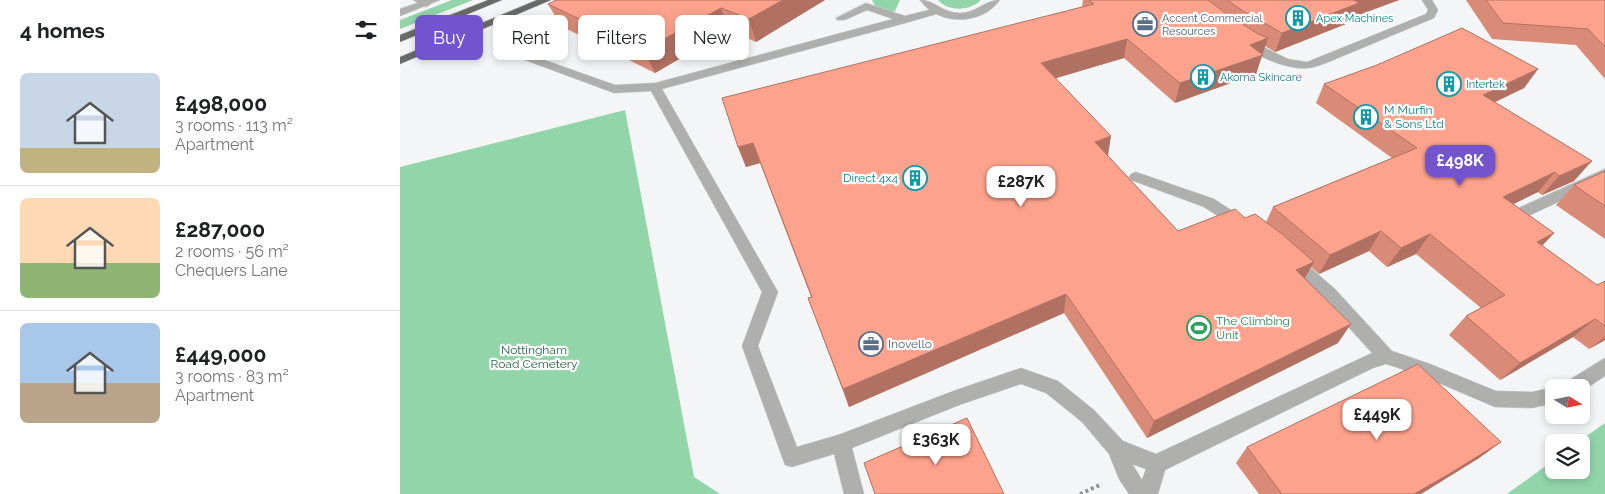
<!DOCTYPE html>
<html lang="en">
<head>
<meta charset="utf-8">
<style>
	:root { --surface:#fff; --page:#f6f6f6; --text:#202124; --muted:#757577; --line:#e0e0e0; --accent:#7254ce }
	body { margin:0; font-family:Raleway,sans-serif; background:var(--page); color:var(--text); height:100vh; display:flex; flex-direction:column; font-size:19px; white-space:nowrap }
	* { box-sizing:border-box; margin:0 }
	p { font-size:16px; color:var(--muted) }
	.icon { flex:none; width:28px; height:28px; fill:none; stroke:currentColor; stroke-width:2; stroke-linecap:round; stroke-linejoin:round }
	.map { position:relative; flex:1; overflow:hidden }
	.panel { display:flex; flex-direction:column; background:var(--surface); width:400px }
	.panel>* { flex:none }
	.banner { position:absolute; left:15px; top:15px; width:475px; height:45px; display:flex; gap:10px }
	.needle { width:32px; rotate:100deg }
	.tools { position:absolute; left:1145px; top:379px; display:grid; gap:10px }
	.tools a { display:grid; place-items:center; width:45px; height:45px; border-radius:8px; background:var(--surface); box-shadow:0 2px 8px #0003; font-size:25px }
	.price { position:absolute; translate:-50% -42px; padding:0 11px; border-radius:10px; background:#fff; color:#222; font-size:16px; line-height:32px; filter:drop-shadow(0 1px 2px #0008) }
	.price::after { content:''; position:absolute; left:50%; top:30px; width:15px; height:11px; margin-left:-8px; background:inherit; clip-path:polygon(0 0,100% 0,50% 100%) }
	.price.on { background:var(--accent); color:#fff }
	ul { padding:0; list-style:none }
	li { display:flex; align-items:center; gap:15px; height:125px; padding:0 20px }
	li+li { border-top:1px solid var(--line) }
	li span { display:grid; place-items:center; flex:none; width:140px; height:100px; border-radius:8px; color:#555 }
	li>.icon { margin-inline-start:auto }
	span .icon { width:60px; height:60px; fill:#fffc; stroke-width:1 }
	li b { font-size:21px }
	h2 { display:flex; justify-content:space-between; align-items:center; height:60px; padding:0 20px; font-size:21px }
	.chip { padding:0 18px; border-radius:8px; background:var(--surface); box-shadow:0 2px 8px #0003; font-size:18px; line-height:45px }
	.chip.on { background:var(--accent); color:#fff }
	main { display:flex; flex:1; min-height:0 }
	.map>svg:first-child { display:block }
	.green { fill:#91d5a9 }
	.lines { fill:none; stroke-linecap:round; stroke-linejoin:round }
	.service-casing { stroke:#cecfd0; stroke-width:1 }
	.minor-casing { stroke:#cecfd0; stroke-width:1 }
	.trunk-casing { stroke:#cecfd0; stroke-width:1 }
	.path { stroke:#919293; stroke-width:4; stroke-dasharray:3 3; stroke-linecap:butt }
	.service { fill:#afafae; fill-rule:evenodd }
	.minor { fill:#afafae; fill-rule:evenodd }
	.trunk { fill:#6a6a69; fill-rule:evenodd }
	.wall { fill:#da8b78 }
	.shaded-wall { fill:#b17162 }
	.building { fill:#fda28c; stroke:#b17162 }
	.labels { text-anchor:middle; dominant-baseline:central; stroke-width:4.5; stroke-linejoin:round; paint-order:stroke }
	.far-service-label { font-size:11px; fill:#4e5e75; stroke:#fff; text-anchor:start }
	.far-culture-label { font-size:11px; fill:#0d838f; stroke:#fff; text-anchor:start }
	.culture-label { font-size:12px; fill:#0d838f; stroke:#fff; text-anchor:start }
	.leisure-label { font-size:12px; fill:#27864d; stroke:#fff; text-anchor:start }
	.service-label { font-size:12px; fill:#4e5e75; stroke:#fff; text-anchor:start }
	.park-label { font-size:12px; fill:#256240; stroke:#fff }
</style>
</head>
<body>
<main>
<section class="panel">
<h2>4 homes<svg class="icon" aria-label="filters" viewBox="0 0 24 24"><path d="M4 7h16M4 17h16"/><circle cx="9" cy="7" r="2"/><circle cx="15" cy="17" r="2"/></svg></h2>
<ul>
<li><span style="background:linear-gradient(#c9d6e8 75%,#c2b280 0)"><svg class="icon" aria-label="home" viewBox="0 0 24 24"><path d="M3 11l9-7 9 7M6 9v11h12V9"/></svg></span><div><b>£498,000</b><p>3 rooms · 113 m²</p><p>Apartment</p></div></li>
<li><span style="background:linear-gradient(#ffd9b3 65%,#8fb573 0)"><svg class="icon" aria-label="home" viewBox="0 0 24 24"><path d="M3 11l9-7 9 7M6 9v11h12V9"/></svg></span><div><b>£287,000</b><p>2 rooms · 56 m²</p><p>Chequers Lane</p></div></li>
<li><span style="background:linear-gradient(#a9c7e8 60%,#b9a48a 0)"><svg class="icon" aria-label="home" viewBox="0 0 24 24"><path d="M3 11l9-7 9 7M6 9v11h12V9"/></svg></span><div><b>£449,000</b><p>3 rooms · 83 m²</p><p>Apartment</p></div></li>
</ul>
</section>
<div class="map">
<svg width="1205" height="494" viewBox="0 0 1205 494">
	<rect width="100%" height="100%" fill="#f3f5f6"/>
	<g class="green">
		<polygon points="52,0 73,0 0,29 0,20"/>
		<polygon points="472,0 500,0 495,11 480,15"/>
		<path d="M 538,0 L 581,0 C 570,11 548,12 538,0 Z"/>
		<polygon points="225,110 294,477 320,494 0,494 0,167"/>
		<polygon points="1205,423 1205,494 1107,494 1154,460 1154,470 1181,470 1181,442 1178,442"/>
	</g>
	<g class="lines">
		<defs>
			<g id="service">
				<polygon points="13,0 26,0 31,4 26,7"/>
				<path d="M 466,3 L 505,16 L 536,8 L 541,11 L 540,13 L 509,22 L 262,89 L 378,292 L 358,346 L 397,447 L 441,434 L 556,390 L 621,368 L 658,381 L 694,410 L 723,441 L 756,454 L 972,353 L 923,299 L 888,265 L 885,261 L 888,257 L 893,255 L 898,257 L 935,289 L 992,351 L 1030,364 L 1096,391 L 1132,392 L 1154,387 L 1156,388 L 1154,388 L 1154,403 L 1132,408 L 1095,407 L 1020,375 L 986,364 L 973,368 L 765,470 L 758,494 L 729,494 L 719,479 L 709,454 L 682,422 L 646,393 L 621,384 L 559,405 L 452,448 L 464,494 L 444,494 L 434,454 L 392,467 L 385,465 L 342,346 L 362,292 L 251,91 L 214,93 L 125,60 L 123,58 L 125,56 L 133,56 L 215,85 L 255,83 L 493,19 L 467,10 L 445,20 L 437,20 L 436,18 ZM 732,464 L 746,469 L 742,480 L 733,465 Z"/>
				<polygon points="1205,169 1205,180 1122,219 1117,220 1112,219 1110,215 1112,211"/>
				<polygon points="736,172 814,199 845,219 847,223 845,227 840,228 835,227 804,207 731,180 729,177 731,174"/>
				<polygon points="1205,358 1205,376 1181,392 1181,388 1163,388 1166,382"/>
			</g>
			<g id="minor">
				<polygon points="26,0 40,0 0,16 0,9"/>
				<path d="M 520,0 C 535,0 542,13 560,13 C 576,13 585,0 600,0 C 581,26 538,26 520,0 Z"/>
				<path d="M 1022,0 L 1032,0 L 1038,10 L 1034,18 L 926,63 C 920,65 913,68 907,68 C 889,70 853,56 842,43 L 847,40 L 851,41 L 888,59 L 907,62 L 1026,14 L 1028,10 Z"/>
			</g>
			<g id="trunk">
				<polygon points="88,0 102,0 0,42 0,35"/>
				<polygon points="137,0 151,0 0,64 0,57"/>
			</g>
		</defs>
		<use href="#service" class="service-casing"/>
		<use href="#minor" class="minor-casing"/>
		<use href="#trunk" class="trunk-casing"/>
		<polyline class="path" points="680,494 702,484"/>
		<use href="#service" class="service"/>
		<use href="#minor" class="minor"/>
		<use href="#trunk" class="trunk"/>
	</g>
	<g class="wall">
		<polygon points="425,0 356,42 329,30 255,73 161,26 148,4"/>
		<polygon points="683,0 999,0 953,17 951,22 875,52 865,46 856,74 775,103 724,58 655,78 708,156 778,231 845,218 866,222 873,207 992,158 916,103 924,84 1138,69 1124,88 1095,102 1174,181 1142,195 1138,192 1113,204 1154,233 1142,246 1197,285 1205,281 1205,340 1189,349 1173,337 1100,380 1049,335 1066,316 1081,308 1016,254 987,267 969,251 919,274 911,267 905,278 938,343 747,438 664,313 449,407 408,298 411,297 360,163 346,167 338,147 682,7"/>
		<polygon points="1066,0 1205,0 1205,79 1176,45 1092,39"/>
		<polygon points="1205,171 1205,239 1156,205 1174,185"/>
		<polygon points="1101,442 1079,458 1021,494 859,494 836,463 847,447"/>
	</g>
	<g class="shaded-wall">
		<polygon points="383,0 425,0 356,42 349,19"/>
		<polygon points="954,0 999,0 953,17 951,22 875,52 882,33"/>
		<polygon points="321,8 329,30 255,73 244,50"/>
		<polygon points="868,38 856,74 775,103 780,83 850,45"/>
		<polygon points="727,39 724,58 640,83 641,63"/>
		<polygon points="1138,69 1124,88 1070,114 1083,95"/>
		<polygon points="711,136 708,156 695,142"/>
		<polygon points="353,143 360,163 346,167 338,147"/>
		<polygon points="1192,161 1174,181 1142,195 1159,176"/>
		<polygon points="1155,172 1138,192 1087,217 1103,197"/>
		<polygon points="981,231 969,251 919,274 930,255"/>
		<polygon points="1154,233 1136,252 1137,242"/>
		<polygon points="1030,234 1016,254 987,267 1001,248"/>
		<polygon points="914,262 903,281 896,270"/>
		<polygon points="666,294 664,313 449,407 443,389"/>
		<polygon points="1195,319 1173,337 1100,380 1120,363"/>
		<polygon points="951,324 938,343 747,438 754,421"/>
		<polygon points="1205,337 1205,340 1189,349"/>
		<polygon points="1101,442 1079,458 1029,489 1021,494 1014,494"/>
	</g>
	<g class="building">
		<polygon points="156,0 383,0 349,19 321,8 244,50 148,4"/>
		<polygon points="689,0 808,0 828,15 858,34 868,38 850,45 863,55 780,83 727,39 641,63 711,136 695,142 778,231 835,209 845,218 855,214 882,234 914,262 896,270 951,324 754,421 666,294 443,389 408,298 412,297 353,143 338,147 322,98 694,4"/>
		<polygon points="827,0 954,0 959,3 882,33 843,11"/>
		<polygon points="1086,0 1205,0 1205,47 1188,29 1103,23"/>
		<polygon points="1062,28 1138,69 1083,95 1192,161 1159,176 1155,172 1103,197 1154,233 1137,242 1197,285 1205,281 1205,326 1195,319 1120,363 1066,316 1105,295 1030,234 1001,248 981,231 930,255 873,207 1017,148 924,84 977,65"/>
		<polygon points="1205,171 1205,206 1174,185"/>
		<polygon points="1018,364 1101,442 1049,474 1014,494 882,494 847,447"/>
		<polygon points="567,418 604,494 475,494 464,463"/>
	</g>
	<defs>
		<symbol id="building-ring" viewBox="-11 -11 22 22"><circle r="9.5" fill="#fff" stroke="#0f9aa8" stroke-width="1.5"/><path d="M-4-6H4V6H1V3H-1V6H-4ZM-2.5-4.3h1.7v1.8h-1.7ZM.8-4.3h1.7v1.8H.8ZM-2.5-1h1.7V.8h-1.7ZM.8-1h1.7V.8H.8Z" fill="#0f9aa8"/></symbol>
		<symbol id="office-ring" viewBox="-11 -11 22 22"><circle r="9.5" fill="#fff" stroke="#5c6f8a" stroke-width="1.5"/><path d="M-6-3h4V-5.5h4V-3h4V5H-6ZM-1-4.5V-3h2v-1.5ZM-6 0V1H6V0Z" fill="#5c6f8a"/></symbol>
		<symbol id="stadium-ring" viewBox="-11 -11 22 22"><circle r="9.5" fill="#fff" stroke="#2e9e5b" stroke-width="1.5"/><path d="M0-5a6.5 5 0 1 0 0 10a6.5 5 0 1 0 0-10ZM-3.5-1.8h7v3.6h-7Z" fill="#2e9e5b"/></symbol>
	</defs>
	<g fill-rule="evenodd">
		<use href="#building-ring" x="884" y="4" width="28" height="28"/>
		<use href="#office-ring" x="731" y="10" width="28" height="28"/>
		<use href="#building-ring" x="789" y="63" width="28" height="28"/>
		<use href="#building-ring" x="1035" y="70" width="28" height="28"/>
		<use href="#building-ring" x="952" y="103" width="28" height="28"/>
		<use href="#building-ring" x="501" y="164" width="28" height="28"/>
		<use href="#stadium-ring" x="785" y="314" width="28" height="28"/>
		<use href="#office-ring" x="457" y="330" width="28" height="28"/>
	</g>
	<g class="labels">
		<g class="far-service-label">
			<text x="762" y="18">Accent Commercial<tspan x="762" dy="13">Resources</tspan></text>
		</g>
		<g class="far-culture-label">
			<text x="916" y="18">Apex Machines</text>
			<text x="820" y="77">Akoma Skincare</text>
			<text x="1066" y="84">Intertek</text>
		</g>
		<g class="culture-label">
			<text x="984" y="110">M Murfin<tspan x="984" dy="14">&amp; Sons Ltd</tspan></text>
			<text x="498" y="178" text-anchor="end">Direct 4x4</text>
		</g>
		<g class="leisure-label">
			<text x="816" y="321">The Climbing<tspan x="816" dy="14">Unit</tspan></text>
		</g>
		<g class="service-label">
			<text x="488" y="344">Inovello</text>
		</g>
		<g class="park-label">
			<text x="134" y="350">Nottingham<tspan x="134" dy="14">Road Cemetery</tspan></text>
		</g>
	</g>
</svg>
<div class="tools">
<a><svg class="needle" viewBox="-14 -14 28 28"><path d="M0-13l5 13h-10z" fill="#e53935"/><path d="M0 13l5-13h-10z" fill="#757577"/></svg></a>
<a><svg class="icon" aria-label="layers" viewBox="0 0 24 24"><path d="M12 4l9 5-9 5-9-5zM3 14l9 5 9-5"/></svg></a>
</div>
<b class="price on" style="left:1060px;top:187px">£498K</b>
<b class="price" style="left:621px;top:208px">£287K</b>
<b class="price" style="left:977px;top:441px">£449K</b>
<b class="price" style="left:536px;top:466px">£363K</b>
<div class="banner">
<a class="chip on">Buy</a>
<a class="chip">Rent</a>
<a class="chip">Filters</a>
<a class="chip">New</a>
</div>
</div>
</main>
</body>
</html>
